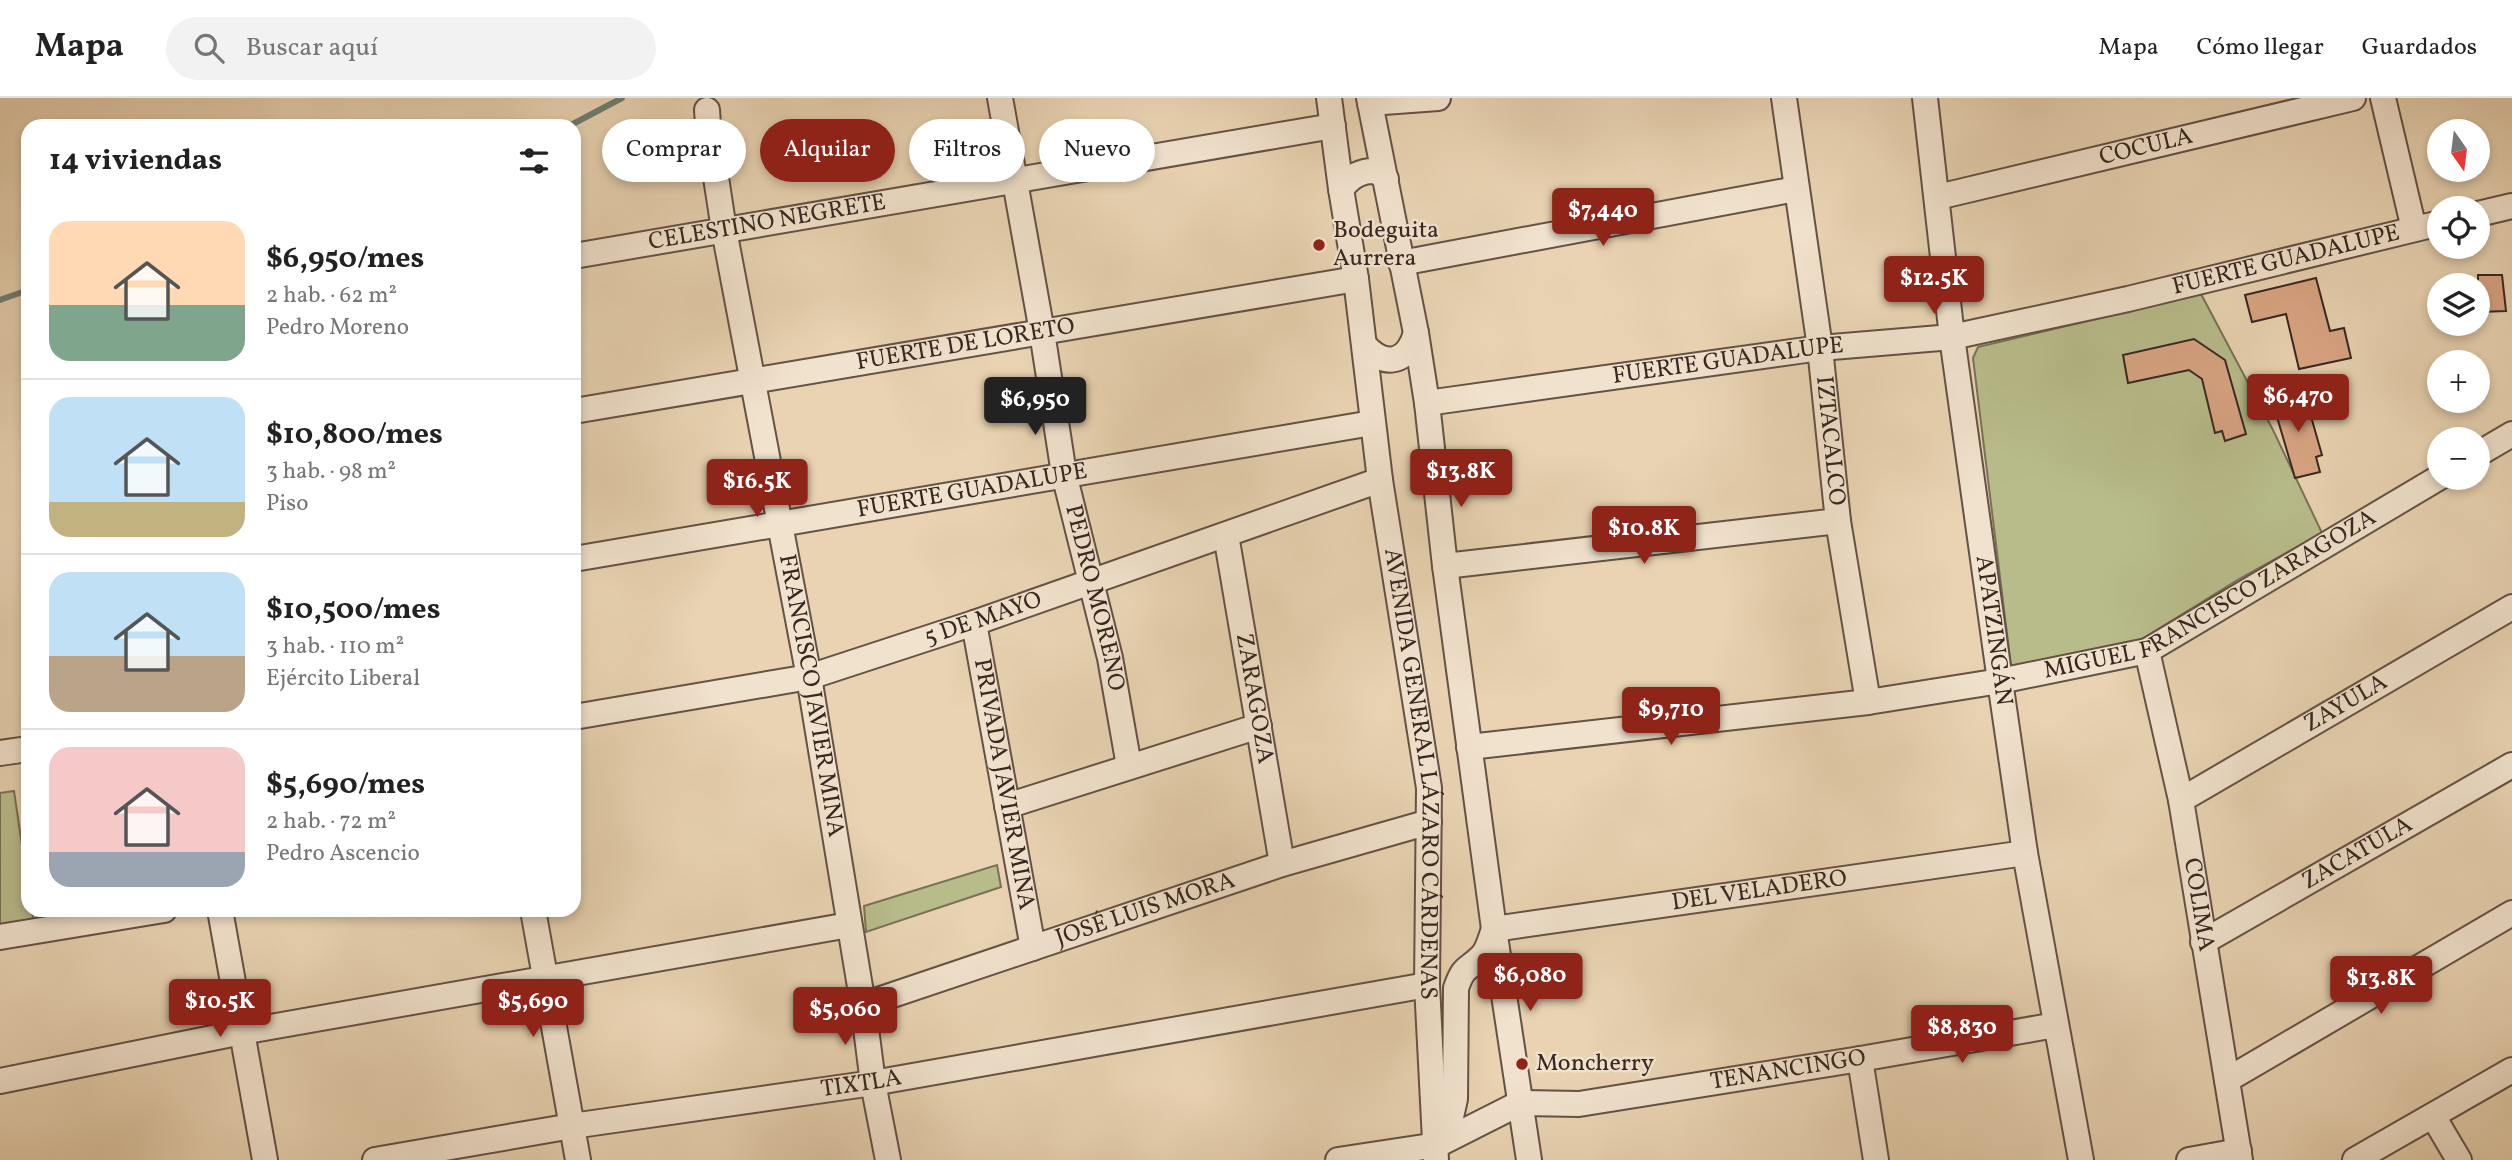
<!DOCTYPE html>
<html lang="es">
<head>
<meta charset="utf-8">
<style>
	:root { --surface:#fff; --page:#f2f2f2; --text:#222; --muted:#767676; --line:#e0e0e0; --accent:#8f2418 }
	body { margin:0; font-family:Vollkorn,serif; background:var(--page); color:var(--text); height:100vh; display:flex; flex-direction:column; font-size:26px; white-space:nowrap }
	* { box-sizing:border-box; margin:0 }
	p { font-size:23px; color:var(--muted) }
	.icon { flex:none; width:38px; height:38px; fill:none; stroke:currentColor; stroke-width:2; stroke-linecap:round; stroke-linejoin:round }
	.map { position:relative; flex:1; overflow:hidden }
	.drawer { position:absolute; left:21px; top:21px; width:560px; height:798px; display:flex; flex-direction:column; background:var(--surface); border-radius:21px; box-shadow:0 4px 10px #0003 }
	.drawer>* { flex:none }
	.top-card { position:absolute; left:602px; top:21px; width:665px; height:63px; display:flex; gap:14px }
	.needle { width:46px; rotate:166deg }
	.tools { position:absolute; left:2427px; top:21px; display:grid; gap:14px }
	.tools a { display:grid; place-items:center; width:63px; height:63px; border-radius:50%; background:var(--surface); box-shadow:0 4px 10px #0003; font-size:35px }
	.price { position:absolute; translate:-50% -60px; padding:0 16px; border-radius:7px; background:var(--accent); color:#fff; font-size:23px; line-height:46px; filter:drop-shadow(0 2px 4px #0008) }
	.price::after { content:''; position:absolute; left:50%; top:42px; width:21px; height:16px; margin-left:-10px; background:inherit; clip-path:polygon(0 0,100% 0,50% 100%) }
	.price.selected { background:#222; color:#fff }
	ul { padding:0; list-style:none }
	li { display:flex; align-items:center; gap:21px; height:175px; padding:0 28px }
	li+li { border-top:2px solid var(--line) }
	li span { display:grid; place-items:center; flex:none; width:196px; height:140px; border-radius:21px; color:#555 }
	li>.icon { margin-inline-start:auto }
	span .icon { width:84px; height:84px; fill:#fffc; stroke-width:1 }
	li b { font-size:30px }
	h2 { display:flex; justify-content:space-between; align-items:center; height:84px; padding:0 28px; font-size:30px }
	.pill { padding:0 24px; border-radius:32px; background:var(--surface); box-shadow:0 4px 10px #0003; font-size:24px; line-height:63px }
	.pill.selected { background:var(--accent); color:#fff }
	header { display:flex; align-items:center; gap:42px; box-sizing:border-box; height:98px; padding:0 35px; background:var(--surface); border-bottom:2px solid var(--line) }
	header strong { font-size:33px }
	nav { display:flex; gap:38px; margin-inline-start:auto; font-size:24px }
	.search { width:490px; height:63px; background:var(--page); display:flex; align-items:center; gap:18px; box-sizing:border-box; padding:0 24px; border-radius:38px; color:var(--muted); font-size:26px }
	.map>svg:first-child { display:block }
	.green { fill:#b8bc8b; stroke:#787256; stroke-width:2 }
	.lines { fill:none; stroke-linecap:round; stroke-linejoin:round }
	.stream { stroke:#717e73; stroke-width:6 }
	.building { fill:#d9a583; stroke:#372721; stroke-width:2 }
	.minor-casing { stroke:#645245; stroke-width:28 }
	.minor { stroke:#f1e2cd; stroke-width:24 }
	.poi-dot { fill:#8f2418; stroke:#f1e2cd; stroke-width:2.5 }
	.labels { text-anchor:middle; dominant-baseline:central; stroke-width:5; stroke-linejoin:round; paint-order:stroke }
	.street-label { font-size:24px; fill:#372721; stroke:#f1e2cd }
	.poi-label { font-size:24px; fill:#372721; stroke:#f1e2cd; text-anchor:start }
</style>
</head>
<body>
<header>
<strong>Mapa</strong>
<div class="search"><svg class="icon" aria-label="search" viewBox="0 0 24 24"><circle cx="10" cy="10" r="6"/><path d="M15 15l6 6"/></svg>Buscar aquí</div>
<nav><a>Mapa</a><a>Cómo llegar</a><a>Guardados</a></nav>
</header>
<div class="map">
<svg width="2512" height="1062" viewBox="0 0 2512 1062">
	<rect width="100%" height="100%" fill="#e9d3b2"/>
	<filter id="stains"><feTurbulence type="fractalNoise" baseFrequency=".00286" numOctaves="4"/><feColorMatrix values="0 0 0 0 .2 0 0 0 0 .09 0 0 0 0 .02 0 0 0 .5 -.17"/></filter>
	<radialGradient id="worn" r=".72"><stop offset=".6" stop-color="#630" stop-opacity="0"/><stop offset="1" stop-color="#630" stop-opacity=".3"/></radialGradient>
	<g class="green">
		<polygon points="2201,196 2273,332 2322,435 2239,481 2134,546 2011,568 1973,260 1978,249"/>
		<polygon points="14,693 28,788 28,812 32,812 34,829 0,834 0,695"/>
		<polygon points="997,767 1001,789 866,834 864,808"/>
	</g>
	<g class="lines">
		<g class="stream">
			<polyline points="569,28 622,0"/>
			<polyline points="0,202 28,192"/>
		</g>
	</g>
	<g class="building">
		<polygon points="2478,177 2502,177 2506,213 2478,214"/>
		<polygon points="2316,180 2330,233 2344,230 2351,260 2299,271 2286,216 2252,224 2245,197"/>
		<polygon points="2194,241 2225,262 2246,336 2225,343 2222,333 2215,335 2202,281 2189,272 2128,285 2123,257"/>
		<polygon points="2304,294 2322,357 2316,359 2320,374 2295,380 2272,302"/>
	</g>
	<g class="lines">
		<defs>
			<g id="minor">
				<path id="s1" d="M 1000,0 L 1042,234 L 1064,376 L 1110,560 L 1129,668"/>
				<path id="s2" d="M 1329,0 L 1341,91 L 1356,181 L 1380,382 L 1429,690 L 1427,887 L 1436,1062"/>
				<polyline points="1369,0 1416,235 1427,305 1445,468 1494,831 1529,1062"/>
				<path id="s3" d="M 1784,0 L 1820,250 L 1838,423 L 1868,604"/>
				<path id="s4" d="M 1925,0 L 1952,239 L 2000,583 L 2025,755 L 2081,1062"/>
				<polyline points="2383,0 2414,131"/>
				<polyline points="1370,5 1438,0"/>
				<path id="s5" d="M 707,12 L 708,27 L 724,132 L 809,579 L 863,907 L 873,985 L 888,1062"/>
				<path d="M 1341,91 C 1351,78 1361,72 1377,73 L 1386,81"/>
				<path id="s6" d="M 1938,99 L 2353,0"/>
				<polyline points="2478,116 2512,108"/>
				<path id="s7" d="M 574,158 L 1333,28"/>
				<polyline points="1401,165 1796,91"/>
				<path d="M 1365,248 C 1386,270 1407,265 1416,235"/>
				<path id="s8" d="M 1427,305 L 1820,250 L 1952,239 L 2128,201 L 2440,125"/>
				<path id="s9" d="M 574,313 L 1356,181"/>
				<polyline points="2478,356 2512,336"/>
				<path id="s10" d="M 1226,437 L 1282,766"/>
				<path id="s11" d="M 574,461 L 1372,325"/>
				<polyline points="1445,468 1838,423"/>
				<path id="s12" d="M 974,525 L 1033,850"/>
				<path id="s13" d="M 2147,553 L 2181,702 L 2240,1062"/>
				<path id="s14" d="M 574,619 L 809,579 L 974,525 L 1380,382"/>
				<path id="s15" d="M 1469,649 L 1868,604 L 2000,583 L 2147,553 L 2440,379"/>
				<polyline points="0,655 28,651"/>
				<path id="s16" d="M 2181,702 L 2512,509"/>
				<polyline points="1007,708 1259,628"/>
				<polyline points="220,812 265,1062"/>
				<polyline points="533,812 578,1062"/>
				<path id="s17" d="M 1494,831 L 2025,755"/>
				<polyline points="0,839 164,812"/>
				<path id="s18" d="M 2203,844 L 2512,667"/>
				<path id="s19" d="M 863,907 L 1282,766 L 1429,724"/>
				<polyline points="1860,961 1876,1062"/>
				<polyline points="2227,982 2512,815"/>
				<polyline points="0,983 242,934 849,827"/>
				<polyline points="2433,1018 2459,1062"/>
				<path d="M 1438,1044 L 1451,1019 L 1455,1001 L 1456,890 C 1464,867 1467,873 1482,858 C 1488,852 1491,839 1494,831"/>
				<path id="s20" d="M 375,1062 L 572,1028 L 873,985 L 1427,887"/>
				<path id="s21" d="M 1338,1062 L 1437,1047 L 1520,1005 L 1579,1006 L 1860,961 L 2056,927"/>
				<polyline points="2189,1062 2239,1053"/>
				<polyline points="2355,1062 2512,972"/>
			</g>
		</defs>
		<use href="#minor" class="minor-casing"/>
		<use href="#minor" class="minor"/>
	</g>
	<g class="poi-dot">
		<circle cx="1319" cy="147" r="7"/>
		<circle cx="1522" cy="966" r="7"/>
	</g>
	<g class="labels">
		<g class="street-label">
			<text stroke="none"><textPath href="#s6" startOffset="214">COCULA</textPath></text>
			<text stroke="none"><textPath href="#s7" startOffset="196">CELESTINO NEGRETE</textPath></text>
			<text stroke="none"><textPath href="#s8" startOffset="872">FUERTE GUADALUPE</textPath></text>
			<text stroke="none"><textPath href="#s9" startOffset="397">FUERTE DE LORETO</textPath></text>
			<text stroke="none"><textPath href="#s8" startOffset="304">FUERTE GUADALUPE</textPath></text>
			<text stroke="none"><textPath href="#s3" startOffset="346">IZTACALCO</textPath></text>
			<text stroke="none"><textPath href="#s11" startOffset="404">FUERTE GUADALUPE</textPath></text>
			<text stroke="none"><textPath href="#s15" startOffset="765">MIGUEL FRANCISCO ZARAGOZA</textPath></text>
			<text stroke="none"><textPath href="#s1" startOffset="509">PEDRO MORENO</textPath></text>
			<text stroke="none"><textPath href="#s14" startOffset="422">5 DE MAYO</textPath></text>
			<text stroke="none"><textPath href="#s4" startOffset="537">APATZINGÁN</textPath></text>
			<text stroke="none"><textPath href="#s5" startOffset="595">FRANCISCO JAVIER MINA</textPath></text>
			<text stroke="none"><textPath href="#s10" startOffset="166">ZARAGOZA</textPath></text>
			<text stroke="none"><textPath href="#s16" startOffset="191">ZAYULA</textPath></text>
			<text stroke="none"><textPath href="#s2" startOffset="682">AVENIDA GENERAL LÁZARO CÁRDENAS</textPath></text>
			<text stroke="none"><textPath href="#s12" startOffset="164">PRIVADA JAVIER MINA</textPath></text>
			<text stroke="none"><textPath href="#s18" startOffset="178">ZACATULA</textPath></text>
			<text stroke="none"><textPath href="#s17" startOffset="268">DEL VELADERO</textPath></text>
			<text stroke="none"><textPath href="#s13" startOffset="259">COLIMA</textPath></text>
			<text stroke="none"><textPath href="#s19" startOffset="298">JOSÉ LUIS MORA</textPath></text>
			<text stroke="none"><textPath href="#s21" startOffset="464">TENANCINGO</textPath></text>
			<text stroke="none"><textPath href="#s20" startOffset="492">TIXTLA</textPath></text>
		</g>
		<g class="poi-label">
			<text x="1333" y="133">Bodeguita<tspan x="1333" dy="28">Aurrera</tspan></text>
			<text x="1536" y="966">Moncherry</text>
		</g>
	</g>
	<rect width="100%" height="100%" filter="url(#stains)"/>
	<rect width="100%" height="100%" fill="url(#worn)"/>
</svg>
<div class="tools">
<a><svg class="needle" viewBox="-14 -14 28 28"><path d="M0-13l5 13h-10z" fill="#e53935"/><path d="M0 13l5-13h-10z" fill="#767676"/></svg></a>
<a><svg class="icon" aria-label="locate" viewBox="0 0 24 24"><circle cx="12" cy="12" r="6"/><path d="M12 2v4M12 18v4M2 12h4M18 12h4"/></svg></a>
<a><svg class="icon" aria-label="layers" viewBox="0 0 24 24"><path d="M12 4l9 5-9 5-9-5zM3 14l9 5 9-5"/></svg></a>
<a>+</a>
<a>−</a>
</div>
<b class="price" style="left:1603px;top:150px">$7,440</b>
<b class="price" style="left:1934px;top:218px">$12.5K</b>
<b class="price" style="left:2298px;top:336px">$6,470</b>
<b class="price selected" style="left:1035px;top:339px">$6,950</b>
<b class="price" style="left:1461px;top:411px">$13.8K</b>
<b class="price" style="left:757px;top:421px">$16.5K</b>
<b class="price" style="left:1644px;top:468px">$10.8K</b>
<b class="price" style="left:1671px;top:649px">$9,710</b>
<b class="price" style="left:1530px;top:915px">$6,080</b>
<b class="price" style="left:2381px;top:918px">$13.8K</b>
<b class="price" style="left:220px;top:941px">$10.5K</b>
<b class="price" style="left:533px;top:941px">$5,690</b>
<b class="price" style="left:845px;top:949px">$5,060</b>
<b class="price" style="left:1962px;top:967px">$8,830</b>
<div class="top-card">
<a class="pill">Comprar</a>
<a class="pill selected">Alquilar</a>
<a class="pill">Filtros</a>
<a class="pill">Nuevo</a>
</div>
<section class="drawer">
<h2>14 viviendas<svg class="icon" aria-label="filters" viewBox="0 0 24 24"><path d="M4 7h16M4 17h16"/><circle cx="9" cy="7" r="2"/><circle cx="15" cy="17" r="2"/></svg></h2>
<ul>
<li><span style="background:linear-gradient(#ffd9b3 60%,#7fa58c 0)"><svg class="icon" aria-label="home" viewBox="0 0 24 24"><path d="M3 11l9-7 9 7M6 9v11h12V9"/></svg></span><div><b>$6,950/mes</b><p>2 hab. · 62 m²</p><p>Pedro Moreno</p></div></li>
<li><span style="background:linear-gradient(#bfe0f5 75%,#c2b280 0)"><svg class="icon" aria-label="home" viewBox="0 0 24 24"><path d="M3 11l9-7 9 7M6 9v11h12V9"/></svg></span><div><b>$10,800/mes</b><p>3 hab. · 98 m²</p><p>Piso</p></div></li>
<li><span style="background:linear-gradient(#bfe0f5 60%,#b9a48a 0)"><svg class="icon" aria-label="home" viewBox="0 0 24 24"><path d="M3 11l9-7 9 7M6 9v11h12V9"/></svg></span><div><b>$10,500/mes</b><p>3 hab. · 110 m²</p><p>Ejército Liberal</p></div></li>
<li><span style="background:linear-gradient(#f6c9c9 75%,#9aa5b1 0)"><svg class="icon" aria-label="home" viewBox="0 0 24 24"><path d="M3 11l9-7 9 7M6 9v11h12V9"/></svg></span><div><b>$5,690/mes</b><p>2 hab. · 72 m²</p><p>Pedro Ascencio</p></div></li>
</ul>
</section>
</div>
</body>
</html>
